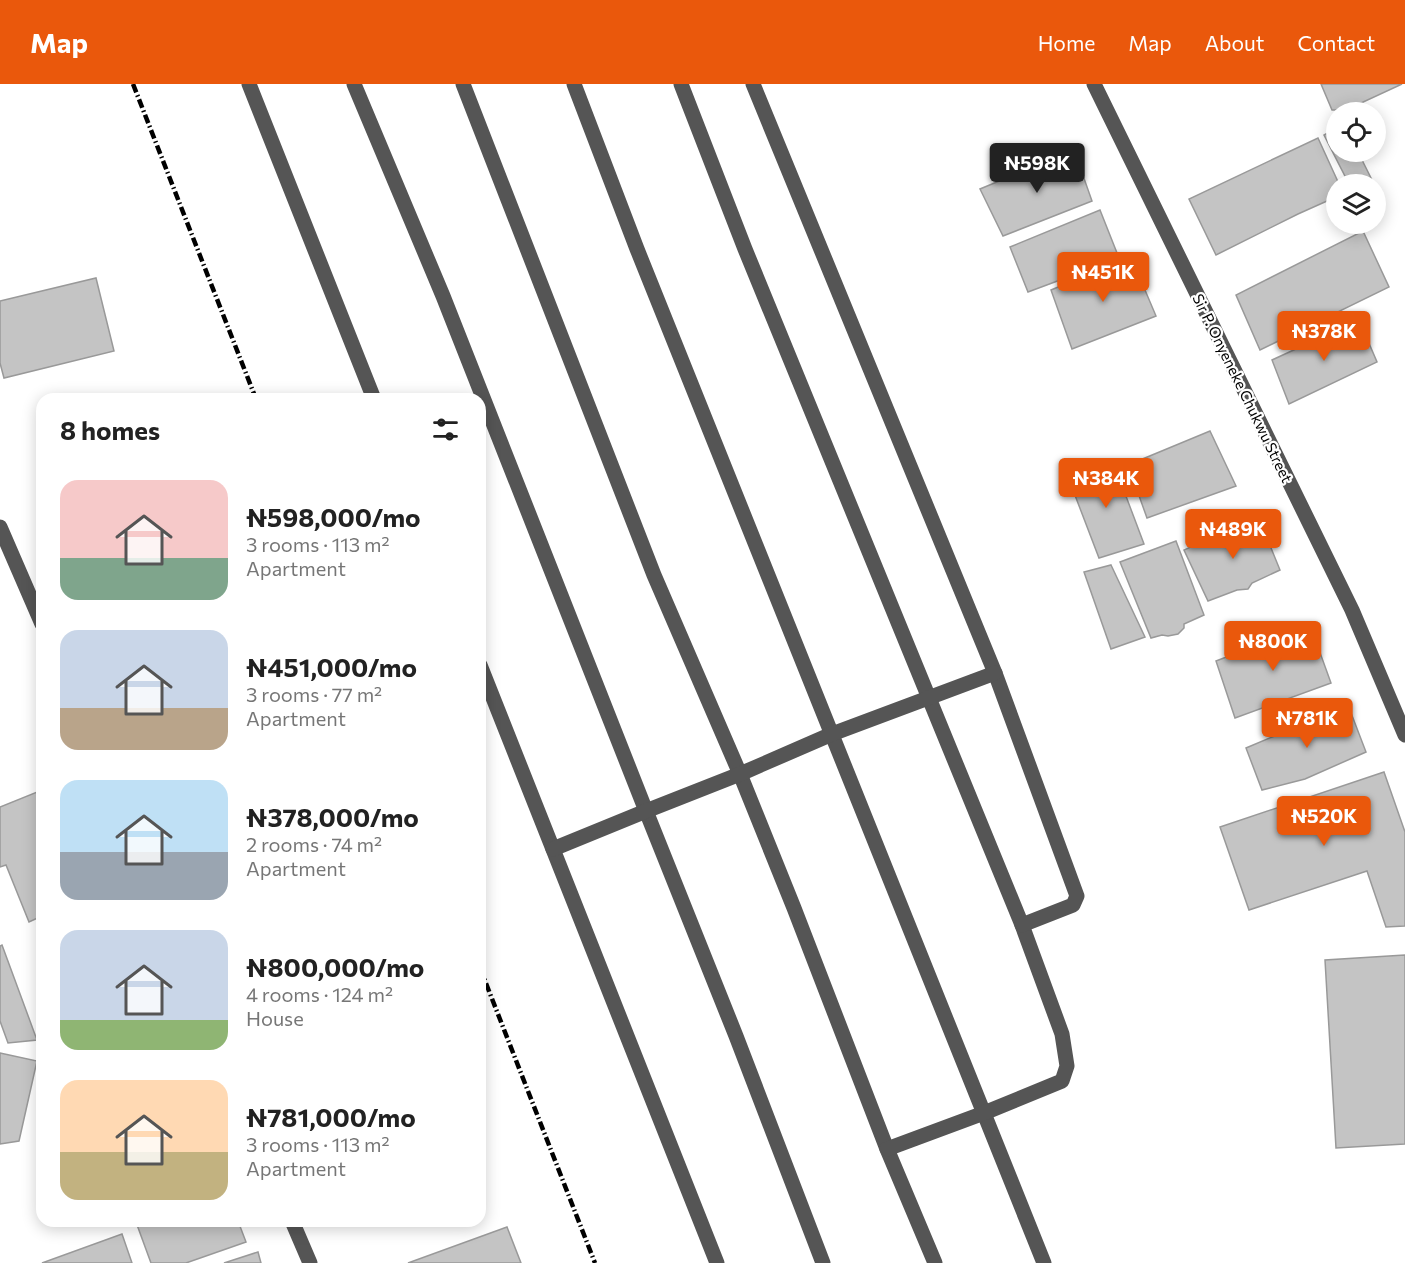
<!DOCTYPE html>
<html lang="en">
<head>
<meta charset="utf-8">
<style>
	:root { --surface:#fff; --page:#f6f6f6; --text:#222; --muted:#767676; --accent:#ea580c }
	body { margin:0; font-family:Commissioner,sans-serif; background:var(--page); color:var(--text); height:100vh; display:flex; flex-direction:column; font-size:22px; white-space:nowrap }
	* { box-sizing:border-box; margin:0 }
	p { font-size:20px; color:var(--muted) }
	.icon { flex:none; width:33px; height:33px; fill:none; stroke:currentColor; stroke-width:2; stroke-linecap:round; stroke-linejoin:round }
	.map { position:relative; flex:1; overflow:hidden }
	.side { position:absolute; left:36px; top:309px; width:450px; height:834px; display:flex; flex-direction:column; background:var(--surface); border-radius:18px; box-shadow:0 3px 15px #0003 }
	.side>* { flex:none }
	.fabs { position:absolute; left:1326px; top:18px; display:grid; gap:12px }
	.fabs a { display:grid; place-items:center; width:60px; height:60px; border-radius:50%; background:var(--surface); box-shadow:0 3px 15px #0003; font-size:30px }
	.price { position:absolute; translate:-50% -51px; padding:0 14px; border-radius:6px; background:var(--accent); color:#fff; font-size:20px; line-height:39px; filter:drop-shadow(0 2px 3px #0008) }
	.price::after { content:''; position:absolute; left:50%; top:36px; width:18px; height:14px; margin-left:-9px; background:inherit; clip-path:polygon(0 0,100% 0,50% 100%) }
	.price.active { background:#222; color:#fff }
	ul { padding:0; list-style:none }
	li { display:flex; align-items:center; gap:18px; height:150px; padding:0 24px }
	li span { display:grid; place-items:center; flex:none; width:168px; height:120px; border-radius:18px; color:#555 }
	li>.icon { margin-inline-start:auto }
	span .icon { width:72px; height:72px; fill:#fffc; stroke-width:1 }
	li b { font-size:26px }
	h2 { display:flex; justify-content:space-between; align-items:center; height:72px; padding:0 24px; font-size:26px }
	header { display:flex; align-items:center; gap:36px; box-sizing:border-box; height:84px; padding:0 30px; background:var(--accent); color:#fff }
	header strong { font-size:28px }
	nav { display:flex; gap:33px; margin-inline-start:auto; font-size:21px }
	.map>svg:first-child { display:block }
	.building { fill:#c4c4c4; stroke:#999; stroke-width:1.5 }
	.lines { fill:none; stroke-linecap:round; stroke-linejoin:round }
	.minor { stroke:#555; stroke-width:15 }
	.rail { stroke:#000; stroke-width:4.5; stroke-dasharray:9 3 1.5 3; stroke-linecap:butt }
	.labels { text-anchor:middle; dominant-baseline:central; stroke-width:4.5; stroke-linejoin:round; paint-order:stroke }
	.street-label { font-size:15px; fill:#000; stroke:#fff }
</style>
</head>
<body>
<header>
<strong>Map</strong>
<nav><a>Home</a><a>Map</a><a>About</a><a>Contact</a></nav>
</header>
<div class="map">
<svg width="1405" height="1179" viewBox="0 0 1405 1179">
	<rect width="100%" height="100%" fill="#fff"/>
	<g class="building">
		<polygon points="1321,0 1402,0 1346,26 1332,26"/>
		<polygon points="1336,44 1336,68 1358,68 1374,100 1349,100 1324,51"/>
		<polygon points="1318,54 1339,100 1336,100 1336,113 1298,130 1216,171 1189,115"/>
		<polygon points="1074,66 1092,117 1003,152 980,105"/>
		<polygon points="1100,126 1119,174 1028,208 1010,163"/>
		<polygon points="1363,147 1389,203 1260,266 1236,211"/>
		<polygon points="1131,173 1156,232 1072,265 1051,206"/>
		<polygon points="96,194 114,267 4,294 0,279 0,217"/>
		<polygon points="1359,236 1377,278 1289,320 1272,276"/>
		<polygon points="1210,347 1236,402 1147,434 1128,381"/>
		<polygon points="1112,375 1144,460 1099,474 1068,393"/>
		<polygon points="1258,432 1280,486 1252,499 1248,505 1237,506 1208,517 1184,466"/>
		<polygon points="1176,457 1204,531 1184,540 1184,544 1178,550 1168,552 1162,551 1151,554 1120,478"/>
		<polygon points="1111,481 1145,553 1111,565 1084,488"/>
		<polygon points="1310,541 1331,599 1235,634 1216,577"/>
		<polygon points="1348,621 1366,668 1305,695 1262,706 1246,664"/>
		<polygon points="1384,688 1405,748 1405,842 1386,843 1367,787 1249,826 1220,743"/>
		<polygon points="42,706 42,832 29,838 6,781 0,783 0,723"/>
		<polygon points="2,861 37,956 8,959 0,937 0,862"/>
		<polygon points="1405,871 1405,1060 1336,1064 1325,876"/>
		<polygon points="0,969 37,977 19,1057 0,1060"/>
		<polygon points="138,1137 238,1137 246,1158 186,1179 151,1179 136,1138"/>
		<polygon points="507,1143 521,1179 408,1179"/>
		<polygon points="122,1150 132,1179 42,1179"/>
		<polygon points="258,1168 261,1179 224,1179"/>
	</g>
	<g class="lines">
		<g class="minor">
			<polyline points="249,0 374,315"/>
			<polyline points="354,0 443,212 646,727 736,952 823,1179"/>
			<polyline points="463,0 654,491 740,690 794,824 887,1065 935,1179"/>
			<polyline points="574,0 637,165 1044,1179"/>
			<polyline points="681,0 745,165 1022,841 1062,950 1067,982 1062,997 984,1029 887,1065"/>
			<polyline points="753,0 995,589 1077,812 1073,821 1022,841"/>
			<polyline points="1094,0 1352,526 1405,651"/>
			<polyline points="0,443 42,540"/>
			<polyline points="480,581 717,1179"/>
			<polyline points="553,765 646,727 740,690 832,650 995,589"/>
			<polyline points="292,1137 310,1179"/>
		</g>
		<g class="rail">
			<polyline points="133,0 256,315"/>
			<polyline points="480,884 595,1179"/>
		</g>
	</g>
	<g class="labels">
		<g class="street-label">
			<text transform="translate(1243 304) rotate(64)">Sir P. Onyeneke Chukwu Street</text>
		</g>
	</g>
</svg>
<div class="fabs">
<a><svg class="icon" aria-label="locate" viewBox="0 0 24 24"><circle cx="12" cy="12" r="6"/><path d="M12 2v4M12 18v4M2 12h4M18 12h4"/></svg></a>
<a><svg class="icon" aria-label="layers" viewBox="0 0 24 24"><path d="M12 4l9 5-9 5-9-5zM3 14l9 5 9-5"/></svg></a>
</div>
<b class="price active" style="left:1037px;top:110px">₦598K</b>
<b class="price" style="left:1103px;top:219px">₦451K</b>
<b class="price" style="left:1324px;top:278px">₦378K</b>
<b class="price" style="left:1106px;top:425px">₦384K</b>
<b class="price" style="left:1233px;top:476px">₦489K</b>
<b class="price" style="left:1273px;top:588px">₦800K</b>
<b class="price" style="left:1307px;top:665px">₦781K</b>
<b class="price" style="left:1324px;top:763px">₦520K</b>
<section class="side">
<h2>8 homes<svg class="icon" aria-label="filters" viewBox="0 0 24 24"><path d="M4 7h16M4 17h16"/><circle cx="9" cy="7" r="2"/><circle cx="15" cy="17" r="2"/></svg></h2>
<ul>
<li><span style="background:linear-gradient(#f6c9c9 65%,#7fa58c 0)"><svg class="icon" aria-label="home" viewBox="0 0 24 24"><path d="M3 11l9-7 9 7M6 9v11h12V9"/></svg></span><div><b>₦598,000/mo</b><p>3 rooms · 113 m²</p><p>Apartment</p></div></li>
<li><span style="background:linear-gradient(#c9d6e8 65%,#b9a48a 0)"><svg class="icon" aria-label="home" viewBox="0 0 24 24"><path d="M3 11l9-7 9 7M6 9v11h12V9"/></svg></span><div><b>₦451,000/mo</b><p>3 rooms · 77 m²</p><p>Apartment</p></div></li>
<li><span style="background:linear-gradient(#bfe0f5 60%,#9aa5b1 0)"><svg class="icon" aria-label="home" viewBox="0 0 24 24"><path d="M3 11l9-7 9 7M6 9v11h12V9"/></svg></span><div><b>₦378,000/mo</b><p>2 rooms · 74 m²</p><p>Apartment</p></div></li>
<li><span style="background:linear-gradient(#c9d6e8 75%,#8fb573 0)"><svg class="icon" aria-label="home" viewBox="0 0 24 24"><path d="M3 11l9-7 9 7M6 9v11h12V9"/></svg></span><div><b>₦800,000/mo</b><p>4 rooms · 124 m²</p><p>House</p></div></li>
<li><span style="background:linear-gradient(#ffd9b3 60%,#c2b280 0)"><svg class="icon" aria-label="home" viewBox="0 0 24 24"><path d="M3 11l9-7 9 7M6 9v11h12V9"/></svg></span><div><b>₦781,000/mo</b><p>3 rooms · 113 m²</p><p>Apartment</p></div></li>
</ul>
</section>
</div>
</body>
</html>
